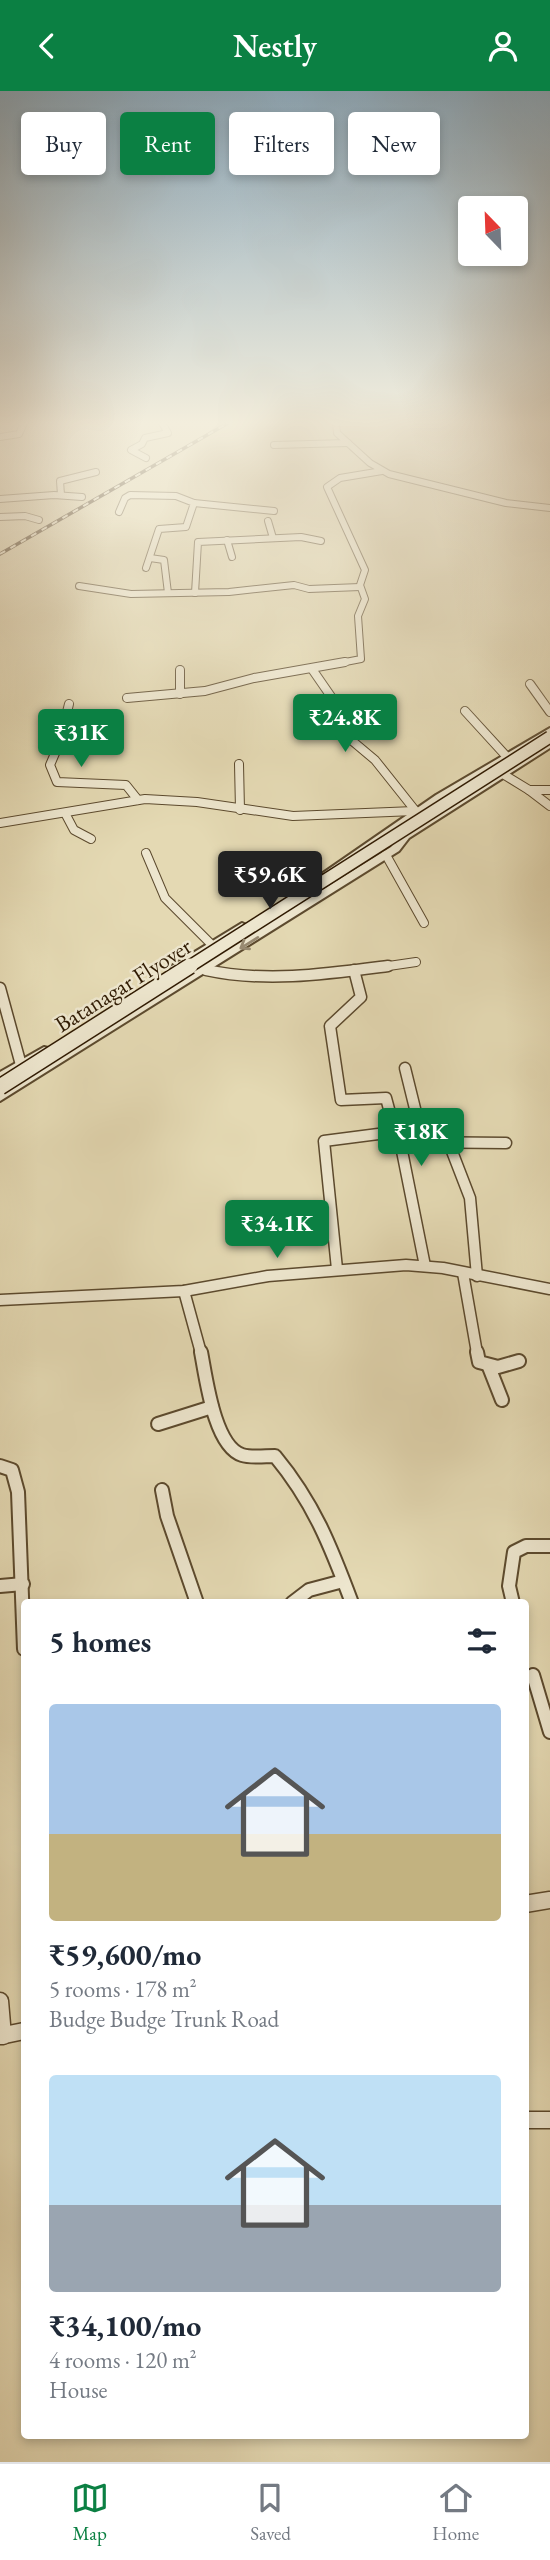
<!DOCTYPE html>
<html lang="en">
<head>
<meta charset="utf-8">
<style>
	:root { --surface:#fff; --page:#f6f6f7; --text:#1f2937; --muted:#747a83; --line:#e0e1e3; --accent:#0b8043 }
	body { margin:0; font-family:"EB Garamond",serif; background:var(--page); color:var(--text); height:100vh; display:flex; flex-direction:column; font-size:26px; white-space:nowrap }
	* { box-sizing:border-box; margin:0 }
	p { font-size:23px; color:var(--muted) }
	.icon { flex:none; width:38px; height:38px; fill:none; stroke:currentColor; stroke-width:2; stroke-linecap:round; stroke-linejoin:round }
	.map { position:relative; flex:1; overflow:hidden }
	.side { position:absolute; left:21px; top:1508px; width:508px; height:840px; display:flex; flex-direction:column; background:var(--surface); border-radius:7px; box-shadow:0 4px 10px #0003 }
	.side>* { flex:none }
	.guide { position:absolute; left:21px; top:21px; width:509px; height:63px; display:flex; gap:14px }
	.needle { width:46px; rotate:337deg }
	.fabs { position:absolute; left:458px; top:105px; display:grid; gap:14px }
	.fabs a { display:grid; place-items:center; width:70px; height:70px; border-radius:7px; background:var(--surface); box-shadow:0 4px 10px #0003; font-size:35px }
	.price { position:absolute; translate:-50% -60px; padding:0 16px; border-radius:7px; background:var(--accent); color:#fff; font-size:23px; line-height:46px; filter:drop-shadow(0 2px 4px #0008) }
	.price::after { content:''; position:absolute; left:50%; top:42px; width:21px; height:16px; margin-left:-10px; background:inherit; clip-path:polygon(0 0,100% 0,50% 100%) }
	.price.active { background:#222; color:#fff }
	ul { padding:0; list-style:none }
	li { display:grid; align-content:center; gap:14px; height:371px; padding:0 28px }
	li span { display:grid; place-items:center; height:217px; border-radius:7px; color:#555 }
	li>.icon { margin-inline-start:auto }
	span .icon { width:126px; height:126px; fill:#fffc; stroke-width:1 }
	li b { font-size:30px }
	h2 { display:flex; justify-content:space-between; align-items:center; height:84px; padding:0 28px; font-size:30px }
	.tag { padding:0 24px; border-radius:7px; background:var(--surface); box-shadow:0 4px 10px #0003; font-size:24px; line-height:63px }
	.tag.active { background:var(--accent); color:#fff }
	header { display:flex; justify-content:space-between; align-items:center; height:91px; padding:0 28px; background:var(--accent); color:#fff; font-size:32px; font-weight:600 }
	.tabs { display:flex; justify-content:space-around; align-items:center; height:98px; border-top:2px solid var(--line); background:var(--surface); font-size:19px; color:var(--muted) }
	.tabs a { display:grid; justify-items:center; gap:4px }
	.tabs .active { color:var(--accent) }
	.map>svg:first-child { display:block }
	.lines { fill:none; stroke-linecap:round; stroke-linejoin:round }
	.minor-far4-casing { stroke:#5c4a2e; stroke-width:8 }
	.minor-far3-casing { stroke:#5c4a2e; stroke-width:10 }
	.minor-far2-casing { stroke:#5c4a2e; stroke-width:13 }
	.minor-far1-casing { stroke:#5c4a2e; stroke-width:16 }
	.minor-casing { stroke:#5c4a2e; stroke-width:19 }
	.tertiary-casing { stroke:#5c4a2e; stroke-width:4 }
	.minor-far4 { stroke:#ede6ce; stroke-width:6 }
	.minor-far3 { stroke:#ede6ce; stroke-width:8 }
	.minor-far2 { stroke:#ede6ce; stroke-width:10 }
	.minor-far1 { stroke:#ede6ce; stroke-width:12 }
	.minor { stroke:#ede6ce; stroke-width:16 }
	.tertiary { fill:#ede6ce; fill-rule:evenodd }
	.rail-casing { stroke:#2f1a02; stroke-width:3.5 }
	.rail { stroke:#ede6ce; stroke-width:2; stroke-dasharray:6; stroke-linecap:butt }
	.secondary-bridge-far1-casing { stroke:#2f1a02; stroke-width:14; stroke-linecap:butt }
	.secondary-bridge-casing { stroke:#2f1a02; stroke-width:18; stroke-linecap:butt }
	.secondary-bridge-far1 { stroke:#ede6ce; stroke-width:11 }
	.secondary-bridge { stroke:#ede6ce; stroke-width:15 }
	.oneway { stroke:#988a72 }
	.labels { text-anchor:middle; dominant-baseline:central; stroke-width:5; stroke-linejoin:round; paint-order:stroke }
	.far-street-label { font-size:23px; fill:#2f1a02; stroke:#ede6ce }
</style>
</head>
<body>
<header><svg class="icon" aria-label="back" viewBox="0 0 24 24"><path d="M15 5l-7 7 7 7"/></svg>Nestly<svg class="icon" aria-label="person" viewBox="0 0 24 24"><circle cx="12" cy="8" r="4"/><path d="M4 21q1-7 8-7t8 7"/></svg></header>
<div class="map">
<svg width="550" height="2371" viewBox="0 0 550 2371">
	<rect width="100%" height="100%" fill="#e4d9b3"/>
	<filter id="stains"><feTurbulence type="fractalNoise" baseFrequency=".00286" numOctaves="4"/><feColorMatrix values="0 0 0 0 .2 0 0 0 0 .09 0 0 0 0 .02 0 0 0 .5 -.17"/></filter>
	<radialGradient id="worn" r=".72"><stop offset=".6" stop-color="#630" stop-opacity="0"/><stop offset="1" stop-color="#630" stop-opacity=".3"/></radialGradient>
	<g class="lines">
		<defs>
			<g id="minor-far4">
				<polyline points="336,332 337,342 370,372 389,383 506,412 550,417"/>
				<polyline points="0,346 19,343 24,332"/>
				<polyline points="274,354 348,352"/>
				<polyline points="146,367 131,359 142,353 145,347 168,342 162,332"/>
				<polyline points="61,404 60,390 96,381"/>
				<polyline points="0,408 54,404 82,406"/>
				<polyline points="194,412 274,420"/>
				<polyline points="119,421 125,407 130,404 176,405 194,412 186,436 159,438 146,477"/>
				<polyline points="0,426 25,425 39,429"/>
				<polyline points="268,430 273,447"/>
				<polyline points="227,449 232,466"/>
				<polyline points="150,467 164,469 168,502"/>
				<polyline points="79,495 131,503 229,501 294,494 309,498 360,496"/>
				<polyline points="195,502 198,451 301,446 321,450"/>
				<polyline points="335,573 361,568 358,525 365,508 360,494 365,479 327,396 340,387 382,380"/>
			</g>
			<g id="minor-far3">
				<polyline points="312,578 341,620 350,648 375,669 418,723"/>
				<polyline points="180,579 180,603"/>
				<polyline points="530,593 550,621"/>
				<polyline points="127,607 205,600 254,587 345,571"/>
				<polyline points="69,613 59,653 50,674 57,691 126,694 138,709"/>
				<polyline points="465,620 507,666"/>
				<polyline points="239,673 240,719"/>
				<polyline points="503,683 529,699 550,699"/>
				<polyline points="529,699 550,715"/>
				<polyline points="65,722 74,739 91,748"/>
				<polyline points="0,732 145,708 197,711 293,725 414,720"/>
				<polyline points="146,762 165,807 212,854"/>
				<polyline points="386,764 424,832"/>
				<polyline points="375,877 416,871"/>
			</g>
			<g id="minor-far2">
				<path d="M 206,879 C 266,892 327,883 388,875"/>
				<polyline points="354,879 361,906 330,935 341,1009 386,1007 396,1044"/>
				<polyline points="0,897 21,974"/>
				<polyline points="405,977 423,1050"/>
				<polyline points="448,1050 470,1107 477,1185"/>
				<polyline points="425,1175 401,1055 406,1051 506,1052"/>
				<polyline points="337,1178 324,1050 386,1042 400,1047"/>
				<polyline points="463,1182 477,1262"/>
				<polyline points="184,1200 201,1262"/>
				<polyline points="0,1209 184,1200 268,1185 406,1174 443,1177 550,1198"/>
			</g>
			<g id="minor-far1">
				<path d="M 201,1261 C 206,1286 214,1355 242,1364 C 251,1367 265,1365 275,1365 C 314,1412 331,1456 352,1512"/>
				<polyline points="477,1261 479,1271 498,1276 519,1270"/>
				<polyline points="489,1276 502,1309"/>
				<polyline points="158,1333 212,1316"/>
				<polyline points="0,1375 12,1379 18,1401 24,1558"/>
				<polyline points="162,1399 167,1425 197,1512"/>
				<polyline points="0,1495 23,1493"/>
				<polyline points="292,1512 309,1499 343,1490"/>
				<polyline points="513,1512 509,1495 514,1461 526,1455 550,1455"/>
				<polyline points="533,1584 550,1641"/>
			</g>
			<g id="minor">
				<polyline points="525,1813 550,1809"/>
				<polyline points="0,1910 3,1945"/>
				<polyline points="0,1945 24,1940"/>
				<polyline points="525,2029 550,2029"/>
			</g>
			<g id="tertiary">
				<polygon points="550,637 550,644 444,708 332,784 328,785 323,782 436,704"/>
				<polygon points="550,650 550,657 409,747 399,760 0,1010 0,1000 391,756 401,743"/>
				<polygon points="242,832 248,835 246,837 180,878 172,878 170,876"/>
				<polygon points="44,956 48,957 50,960 48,963 0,990 0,981"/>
			</g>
		</defs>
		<use href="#minor-far4" class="minor-far4-casing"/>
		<use href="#minor-far3" class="minor-far3-casing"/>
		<use href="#minor-far2" class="minor-far2-casing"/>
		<use href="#minor-far1" class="minor-far1-casing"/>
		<use href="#minor" class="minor-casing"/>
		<use href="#tertiary" class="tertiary-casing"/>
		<use href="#minor-far4" class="minor-far4"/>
		<use href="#minor-far3" class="minor-far3"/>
		<use href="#minor-far2" class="minor-far2"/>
		<use href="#minor-far1" class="minor-far1"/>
		<use href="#minor" class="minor"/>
		<use href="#tertiary" class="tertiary"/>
		<defs>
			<polyline id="rail" points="0,463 228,332"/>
		</defs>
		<use href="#rail" class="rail-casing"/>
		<use href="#rail" class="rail"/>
		<defs>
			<polyline id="secondary-bridge-far1" points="187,877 550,646"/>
			<polyline id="secondary-bridge" points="0,996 190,875"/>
		</defs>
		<use href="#secondary-bridge-far1" class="secondary-bridge-far1-casing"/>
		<use href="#secondary-bridge" class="secondary-bridge-casing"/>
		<use href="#secondary-bridge-far1" class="secondary-bridge-far1"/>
		<use href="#secondary-bridge" class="secondary-bridge"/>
	</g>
	<defs><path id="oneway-shaft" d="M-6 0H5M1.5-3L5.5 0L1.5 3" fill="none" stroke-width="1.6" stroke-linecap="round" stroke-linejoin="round" transform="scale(1.75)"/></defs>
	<use class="oneway" href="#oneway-shaft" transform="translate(249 852) rotate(148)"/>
	<linearGradient id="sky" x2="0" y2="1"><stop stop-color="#8da9bb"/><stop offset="0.5" stop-color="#f3eedd"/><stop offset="1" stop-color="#f3eedd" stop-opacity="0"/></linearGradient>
	<rect width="550" height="664" fill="url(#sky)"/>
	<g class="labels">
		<g class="far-street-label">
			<text transform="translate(123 894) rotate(-32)">Batanagar Flyover</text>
		</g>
	</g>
	<rect width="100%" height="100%" filter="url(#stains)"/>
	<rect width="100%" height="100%" fill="url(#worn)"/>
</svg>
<div class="fabs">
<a><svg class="needle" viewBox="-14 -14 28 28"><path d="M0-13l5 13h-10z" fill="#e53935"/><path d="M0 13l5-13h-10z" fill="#747a83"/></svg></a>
</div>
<b class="price" style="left:345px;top:663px">₹24.8K</b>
<b class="price" style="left:81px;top:678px">₹31K</b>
<b class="price active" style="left:270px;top:820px">₹59.6K</b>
<b class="price" style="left:421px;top:1077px">₹18K</b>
<b class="price" style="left:277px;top:1169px">₹34.1K</b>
<div class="guide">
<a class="tag">Buy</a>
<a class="tag active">Rent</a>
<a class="tag">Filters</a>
<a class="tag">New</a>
</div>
<section class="side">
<h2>5 homes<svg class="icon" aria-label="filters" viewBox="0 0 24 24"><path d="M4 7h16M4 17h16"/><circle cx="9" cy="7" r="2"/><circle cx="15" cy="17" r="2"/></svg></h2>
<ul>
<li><span style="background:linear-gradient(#a9c7e8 60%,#c2b280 0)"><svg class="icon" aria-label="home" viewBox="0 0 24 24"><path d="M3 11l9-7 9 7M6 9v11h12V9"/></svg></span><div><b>₹59,600/mo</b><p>5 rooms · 178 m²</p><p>Budge Budge Trunk Road</p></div></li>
<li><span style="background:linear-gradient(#bfe0f5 60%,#9aa5b1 0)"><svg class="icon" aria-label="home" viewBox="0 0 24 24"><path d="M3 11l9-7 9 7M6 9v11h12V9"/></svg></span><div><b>₹34,100/mo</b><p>4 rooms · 120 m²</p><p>House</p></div></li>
</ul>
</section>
</div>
<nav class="tabs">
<a class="active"><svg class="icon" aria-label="map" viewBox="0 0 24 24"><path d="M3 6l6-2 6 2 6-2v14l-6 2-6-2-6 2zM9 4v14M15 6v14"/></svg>Map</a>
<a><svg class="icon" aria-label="saved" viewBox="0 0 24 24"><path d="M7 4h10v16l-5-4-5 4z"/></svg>Saved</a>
<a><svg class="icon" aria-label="home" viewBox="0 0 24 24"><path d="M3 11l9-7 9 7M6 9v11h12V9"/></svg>Home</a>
</nav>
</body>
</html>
